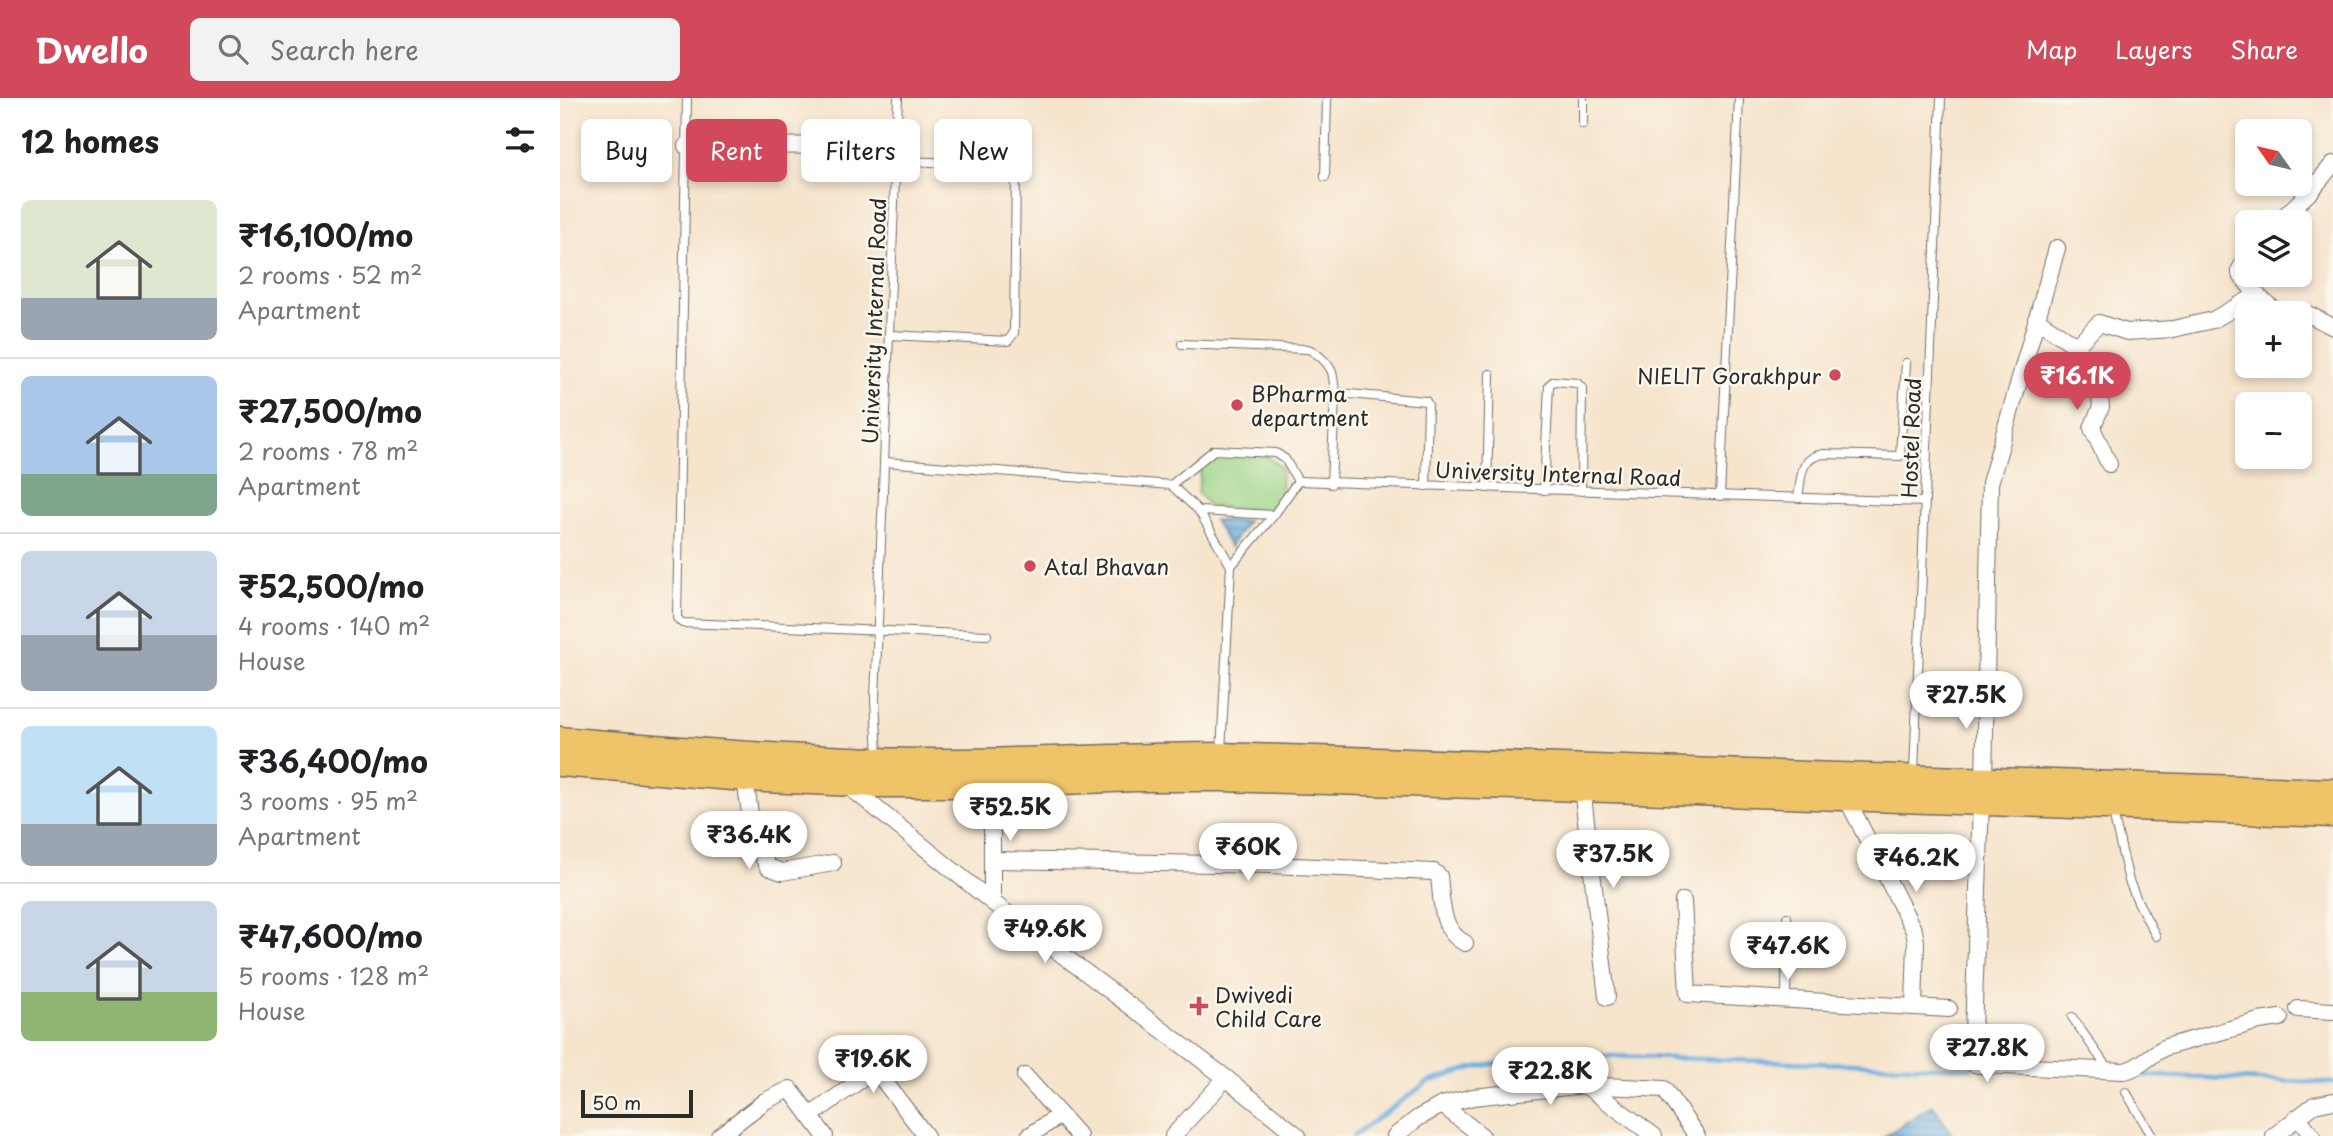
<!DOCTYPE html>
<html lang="en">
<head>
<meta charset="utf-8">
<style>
	:root { --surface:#fff; --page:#f2f2f2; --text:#202124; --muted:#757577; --line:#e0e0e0; --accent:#d1495b }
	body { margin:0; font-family:"Playpen Sans",sans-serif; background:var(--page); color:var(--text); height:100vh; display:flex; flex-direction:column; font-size:26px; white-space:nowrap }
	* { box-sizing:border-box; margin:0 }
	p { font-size:23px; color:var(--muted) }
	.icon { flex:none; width:38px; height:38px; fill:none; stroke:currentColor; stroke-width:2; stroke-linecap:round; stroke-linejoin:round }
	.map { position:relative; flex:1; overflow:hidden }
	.side { display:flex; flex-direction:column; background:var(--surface); width:560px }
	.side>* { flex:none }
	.top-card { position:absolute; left:21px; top:21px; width:665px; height:63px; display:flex; gap:14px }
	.needle { width:46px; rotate:304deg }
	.buttons { position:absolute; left:1675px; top:21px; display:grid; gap:14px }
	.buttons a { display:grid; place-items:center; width:77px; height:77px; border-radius:10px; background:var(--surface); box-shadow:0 4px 10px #0003; font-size:35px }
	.scale { position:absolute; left:21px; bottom:18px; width:112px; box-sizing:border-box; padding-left:7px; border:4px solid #2b2b2b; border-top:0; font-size:19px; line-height:24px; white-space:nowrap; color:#2b2b2b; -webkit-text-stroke:5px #fbf7ec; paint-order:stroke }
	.price { position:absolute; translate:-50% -60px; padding:0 16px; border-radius:24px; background:#fff; color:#222; font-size:23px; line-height:46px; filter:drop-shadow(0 2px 4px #0008) }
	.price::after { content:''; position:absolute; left:50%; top:42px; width:21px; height:16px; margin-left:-10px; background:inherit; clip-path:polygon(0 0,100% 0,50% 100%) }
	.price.on { background:var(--accent); color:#fff }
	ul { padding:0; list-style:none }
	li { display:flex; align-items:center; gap:21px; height:175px; padding:0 21px }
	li+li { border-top:2px solid var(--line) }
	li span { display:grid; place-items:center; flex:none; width:196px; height:140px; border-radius:10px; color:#555 }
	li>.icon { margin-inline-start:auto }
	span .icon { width:84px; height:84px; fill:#fffc; stroke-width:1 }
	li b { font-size:30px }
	h2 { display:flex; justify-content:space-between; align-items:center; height:84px; padding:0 21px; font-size:30px }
	.chip { padding:0 24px; border-radius:10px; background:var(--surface); box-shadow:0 4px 10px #0003; font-size:24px; line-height:63px }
	.chip.on { background:var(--accent); color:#fff }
	header { display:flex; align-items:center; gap:42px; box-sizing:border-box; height:98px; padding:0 35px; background:var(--accent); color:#fff }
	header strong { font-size:33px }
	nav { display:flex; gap:38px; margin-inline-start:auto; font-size:24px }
	.search { width:490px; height:63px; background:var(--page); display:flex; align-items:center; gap:18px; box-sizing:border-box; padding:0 24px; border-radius:10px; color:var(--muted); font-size:26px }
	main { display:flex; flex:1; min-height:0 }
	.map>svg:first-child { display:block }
	.garden { fill:#9ad385; stroke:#627f58; stroke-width:2 }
	.water { fill:url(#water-rules); stroke:#4c6c86; stroke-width:2 }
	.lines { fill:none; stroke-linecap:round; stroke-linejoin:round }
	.stream { stroke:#6cade0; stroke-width:4.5 }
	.service-casing { stroke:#726c63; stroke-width:10 }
	.minor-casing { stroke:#726c63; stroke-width:18 }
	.trunk-casing { stroke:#726c63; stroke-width:31 }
	.service { stroke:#fff; stroke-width:8 }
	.minor { stroke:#fff; stroke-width:16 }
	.trunk { stroke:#efc469; stroke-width:28 }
	.poi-dot { fill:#d1495b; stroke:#fbf7ec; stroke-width:2.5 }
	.labels { text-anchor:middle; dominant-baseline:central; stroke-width:5; stroke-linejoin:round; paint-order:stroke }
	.street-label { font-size:21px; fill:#2b2b2b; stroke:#fbf7ec }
	.poi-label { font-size:21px; fill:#2b2b2b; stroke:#fbf7ec; text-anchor:start }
</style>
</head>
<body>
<header>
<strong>Dwello</strong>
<div class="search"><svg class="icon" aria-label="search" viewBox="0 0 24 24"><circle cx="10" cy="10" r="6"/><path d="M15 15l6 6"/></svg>Search here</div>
<nav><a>Map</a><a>Layers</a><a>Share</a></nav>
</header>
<main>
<section class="side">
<h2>12 homes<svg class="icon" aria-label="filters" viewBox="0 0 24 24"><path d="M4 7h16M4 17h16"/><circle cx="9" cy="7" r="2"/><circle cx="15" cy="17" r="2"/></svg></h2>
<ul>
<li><span style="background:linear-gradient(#dfe7d0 70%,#9aa5b1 0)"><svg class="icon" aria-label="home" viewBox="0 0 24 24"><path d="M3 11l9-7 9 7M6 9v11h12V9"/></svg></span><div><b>₹16,100/mo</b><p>2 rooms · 52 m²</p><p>Apartment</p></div></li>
<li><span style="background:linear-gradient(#a9c7e8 70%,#7fa58c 0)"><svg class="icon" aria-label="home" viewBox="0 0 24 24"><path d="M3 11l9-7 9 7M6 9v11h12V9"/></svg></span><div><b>₹27,500/mo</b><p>2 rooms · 78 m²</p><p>Apartment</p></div></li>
<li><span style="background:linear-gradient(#c9d6e8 60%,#9aa5b1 0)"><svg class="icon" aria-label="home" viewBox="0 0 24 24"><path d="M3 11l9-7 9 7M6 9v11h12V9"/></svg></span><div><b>₹52,500/mo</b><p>4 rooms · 140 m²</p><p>House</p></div></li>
<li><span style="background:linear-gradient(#bfe0f5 70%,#9aa5b1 0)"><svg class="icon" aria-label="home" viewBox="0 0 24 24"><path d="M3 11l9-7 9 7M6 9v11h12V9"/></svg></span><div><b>₹36,400/mo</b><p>3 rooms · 95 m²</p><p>Apartment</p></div></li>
<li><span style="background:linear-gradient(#c9d6e8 65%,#8fb573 0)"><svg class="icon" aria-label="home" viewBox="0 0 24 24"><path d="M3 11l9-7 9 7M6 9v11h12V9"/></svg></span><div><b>₹47,600/mo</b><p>5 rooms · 128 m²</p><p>House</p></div></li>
</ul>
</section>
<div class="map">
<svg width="1773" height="1038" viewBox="0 0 1773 1038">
	<defs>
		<pattern id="water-rules" width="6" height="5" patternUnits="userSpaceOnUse" patternTransform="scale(1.75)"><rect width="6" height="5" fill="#6cade0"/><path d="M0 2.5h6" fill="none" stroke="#598db6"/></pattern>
	</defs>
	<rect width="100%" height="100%" fill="#fbf7ec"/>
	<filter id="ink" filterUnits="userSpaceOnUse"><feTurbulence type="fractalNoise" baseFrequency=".0143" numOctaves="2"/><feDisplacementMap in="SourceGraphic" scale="14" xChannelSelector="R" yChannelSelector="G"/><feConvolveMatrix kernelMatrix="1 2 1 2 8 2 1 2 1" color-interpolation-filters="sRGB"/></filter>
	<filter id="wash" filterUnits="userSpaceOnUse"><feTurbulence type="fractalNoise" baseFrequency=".00686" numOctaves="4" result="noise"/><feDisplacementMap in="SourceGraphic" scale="28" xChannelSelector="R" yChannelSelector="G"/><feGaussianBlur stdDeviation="1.57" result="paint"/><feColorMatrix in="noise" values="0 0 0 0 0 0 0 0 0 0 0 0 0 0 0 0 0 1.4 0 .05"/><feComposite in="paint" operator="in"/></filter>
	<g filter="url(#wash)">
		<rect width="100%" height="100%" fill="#f6e4cc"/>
		<polygon class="garden" points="658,356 704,356 722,370 721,399 707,413 649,408 638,395 641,369"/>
		<g class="water">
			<polygon points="654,422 687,423 670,449"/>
			<polygon points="1373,1007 1393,1038 1325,1038"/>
		</g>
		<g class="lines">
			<g class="stream">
				<polyline points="1574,977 1773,985"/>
				<polyline points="793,1038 868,984 912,970 988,956 1411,970"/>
			</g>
		</g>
	</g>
	<g filter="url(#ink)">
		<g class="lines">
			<defs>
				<g id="service">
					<polyline points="127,0 117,520 122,525 427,537"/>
					<polyline points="1023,26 1023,0"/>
					<polyline points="765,79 767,0"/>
					<polyline points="330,237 448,243 454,235 456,71 446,66 336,63"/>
					<path d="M 622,246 L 748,251 C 756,254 767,264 771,272 C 775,280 772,288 777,296"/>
					<polyline points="325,364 611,387 639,413 671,468 661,653"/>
					<polyline points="738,383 1365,404"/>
					<polyline points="771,386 775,299 778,295 866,303 868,307 866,388"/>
					<polyline points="611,387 654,352 716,355 725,361 738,383"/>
					<polyline points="927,390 930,276"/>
					<polyline points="984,392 989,287 994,283 1017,285 1022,290 1021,393"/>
					<polyline points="1160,398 1179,0"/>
					<path d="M 1238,400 C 1242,379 1238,361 1263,356 L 1340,358 L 1346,265"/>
					<polyline points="639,413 714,417"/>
					<polyline points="671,468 714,417 738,383"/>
					<polyline points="318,658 315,602 338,0"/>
					<polyline points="1354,675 1381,0"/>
					<polyline points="1552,711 1569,783 1578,804 1596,838"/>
					<polyline points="1226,902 1227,819"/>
					<polyline points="1512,919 1548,971"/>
					<polyline points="1566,994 1592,1038"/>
				</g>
				<g id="minor">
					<polyline points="126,48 337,47"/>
					<polyline points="1718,124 1751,93 1773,66"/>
					<polyline points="1687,160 1680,171 1680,176 1697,197 1718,215"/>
					<polyline points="1740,219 1750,217 1773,229"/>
					<polyline points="1476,221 1516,248 1539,225 1567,234 1613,231 1653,222 1697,197"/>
					<polyline points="1516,248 1540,300 1541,309 1532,330 1549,366"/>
					<path d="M 185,679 C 189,711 192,740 208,769 L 222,774 L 273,765"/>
					<polyline points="1424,684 1430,385 1497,150"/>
					<polyline points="286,686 432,804 666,980 738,1038"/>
					<polyline points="1022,690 1047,899"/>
					<polyline points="1286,699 1354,833 1356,844 1354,909"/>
					<path d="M 1421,704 L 1412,965 L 1419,967 L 1564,973 C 1581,970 1590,956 1606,949 L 1699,923 L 1720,920"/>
					<path d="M 432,762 L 711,767 L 874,774 L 879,778 C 882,802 880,833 905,845"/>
					<polyline points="1123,803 1128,896 1389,911"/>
					<polyline points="432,804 432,685"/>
					<polyline points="1738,911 1773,913"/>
					<polyline points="465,978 519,1038"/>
					<polyline points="1025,987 1094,1038"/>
					<polyline points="882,1007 922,1038"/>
					<polyline points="250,1018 313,973 317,974 366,1038"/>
					<polyline points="1738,1019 1752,1038"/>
					<polyline points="159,1038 205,1003 230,991 265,1038"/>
					<polyline points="469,1038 500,1017"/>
					<polyline points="613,1038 666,980"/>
					<polyline points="835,1038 858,1020 882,1007 913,999 1025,987 1104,991 1137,1038"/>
					<polyline points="1714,1038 1754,1007 1773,1003"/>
				</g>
				<g id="trunk">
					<path d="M 0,643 C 106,652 211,661 317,664 C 432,668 547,659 661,659 L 1773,695"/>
					<polyline points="0,664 185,679 317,685 432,685 575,679 660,679 990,688 1773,715"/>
				</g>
			</defs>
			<use href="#service" class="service-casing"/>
			<use href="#minor" class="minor-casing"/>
			<use href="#trunk" class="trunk-casing"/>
			<use href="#service" class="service"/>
			<use href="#minor" class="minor"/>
			<use href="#trunk" class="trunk"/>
		</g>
	</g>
	<g class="poi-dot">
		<circle cx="1275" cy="277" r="7"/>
		<circle cx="677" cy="307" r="7"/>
		<circle cx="470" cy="468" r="7"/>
		<path d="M635.5 897.5h7v7h7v7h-7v7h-7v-7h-7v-7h7z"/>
	</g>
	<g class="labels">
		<g class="street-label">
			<text transform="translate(313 223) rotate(-88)">University Internal Road</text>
			<text transform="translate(1350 340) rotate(-88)">Hostel Road</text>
			<text transform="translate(998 375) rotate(2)">University Internal Road</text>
		</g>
		<g class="poi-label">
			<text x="1261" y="277" text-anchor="end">NIELIT Gorakhpur</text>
			<text x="691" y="295">BPharma<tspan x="691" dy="24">department</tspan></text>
			<text x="484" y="468">Atal Bhavan</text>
			<text x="655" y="896">Dwivedi<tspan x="655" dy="24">Child Care</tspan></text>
		</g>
	</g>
</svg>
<div class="buttons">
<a><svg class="needle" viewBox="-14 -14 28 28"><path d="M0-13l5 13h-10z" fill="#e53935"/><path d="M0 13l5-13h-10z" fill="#757577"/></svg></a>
<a><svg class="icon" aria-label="layers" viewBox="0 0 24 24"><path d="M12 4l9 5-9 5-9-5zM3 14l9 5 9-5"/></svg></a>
<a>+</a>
<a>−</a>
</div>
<div class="scale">50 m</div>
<b class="price on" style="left:1517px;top:314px">₹16.1K</b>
<b class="price" style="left:1406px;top:633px">₹27.5K</b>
<b class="price" style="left:450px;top:745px">₹52.5K</b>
<b class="price" style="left:189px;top:773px">₹36.4K</b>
<b class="price" style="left:688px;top:785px">₹60K</b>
<b class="price" style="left:1053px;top:792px">₹37.5K</b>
<b class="price" style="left:1356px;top:796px">₹46.2K</b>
<b class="price" style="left:485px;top:867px">₹49.6K</b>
<b class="price" style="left:1228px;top:884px">₹47.6K</b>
<b class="price" style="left:1427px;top:986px">₹27.8K</b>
<b class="price" style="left:313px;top:997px">₹19.6K</b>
<b class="price" style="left:990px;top:1009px">₹22.8K</b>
<div class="top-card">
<a class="chip">Buy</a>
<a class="chip on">Rent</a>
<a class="chip">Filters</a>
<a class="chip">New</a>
</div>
</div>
</main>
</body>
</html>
